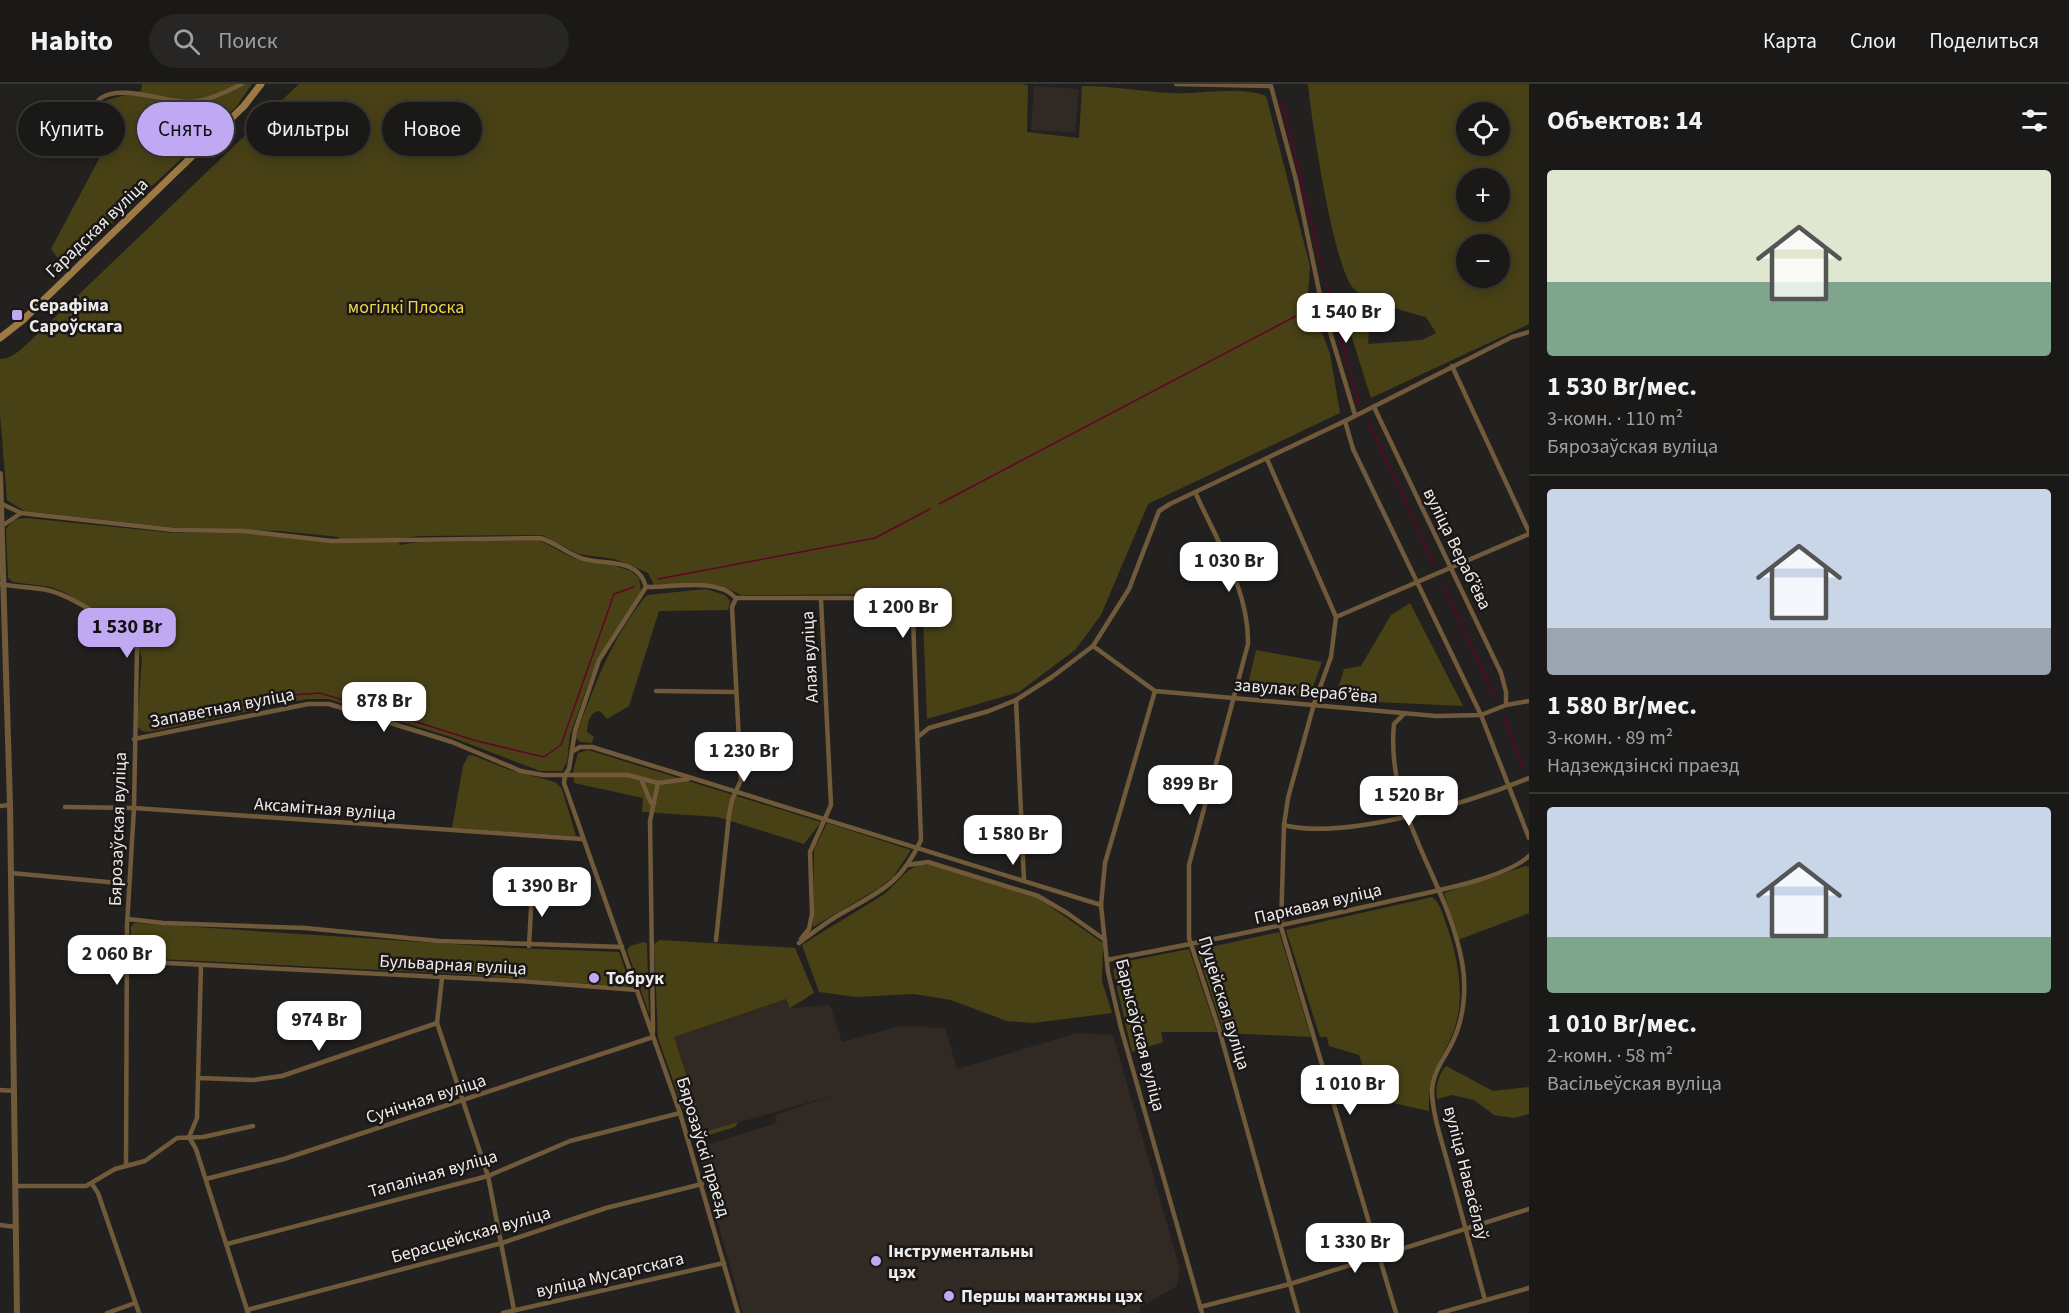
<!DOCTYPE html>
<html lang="ru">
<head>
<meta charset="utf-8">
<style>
	:root { --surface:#1a1917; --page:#272624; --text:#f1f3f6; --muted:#9fa0a1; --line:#383836; --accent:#c0a8f3 }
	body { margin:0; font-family:"Source Sans 3",sans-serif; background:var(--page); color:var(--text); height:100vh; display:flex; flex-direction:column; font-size:22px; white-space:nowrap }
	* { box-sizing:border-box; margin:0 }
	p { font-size:20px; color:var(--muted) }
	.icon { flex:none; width:33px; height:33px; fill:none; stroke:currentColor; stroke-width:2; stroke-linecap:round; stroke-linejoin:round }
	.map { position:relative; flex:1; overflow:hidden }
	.panel { display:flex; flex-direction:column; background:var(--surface); width:540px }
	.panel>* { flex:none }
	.banner { position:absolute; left:18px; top:18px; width:570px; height:54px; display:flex; gap:12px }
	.controls { position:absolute; left:1456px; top:18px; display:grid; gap:12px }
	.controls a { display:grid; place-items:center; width:54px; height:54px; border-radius:50%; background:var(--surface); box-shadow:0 3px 15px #0003,0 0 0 2px var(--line); font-size:30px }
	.price { position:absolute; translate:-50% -51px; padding:0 14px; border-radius:12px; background:#fff; color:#222; font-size:20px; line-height:39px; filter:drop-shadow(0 2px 3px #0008) }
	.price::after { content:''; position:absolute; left:50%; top:36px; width:18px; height:14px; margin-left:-9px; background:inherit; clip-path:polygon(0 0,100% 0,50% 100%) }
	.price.selected { background:var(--accent); color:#111 }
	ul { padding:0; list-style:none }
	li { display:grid; align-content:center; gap:12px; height:318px; padding:0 18px }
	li+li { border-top:2px solid var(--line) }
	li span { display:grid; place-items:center; height:186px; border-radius:6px; color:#555 }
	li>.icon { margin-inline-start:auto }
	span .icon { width:108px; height:108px; fill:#fffc; stroke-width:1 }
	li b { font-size:26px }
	h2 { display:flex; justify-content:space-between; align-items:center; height:72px; padding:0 18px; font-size:26px }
	.tag { padding:0 21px; border-radius:27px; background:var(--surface); box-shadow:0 3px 15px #0003,0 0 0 2px var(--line); font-size:21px; line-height:54px }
	.tag.selected { background:var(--accent); color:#111 }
	header { display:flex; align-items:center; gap:36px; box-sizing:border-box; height:84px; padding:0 30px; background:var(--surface); border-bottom:2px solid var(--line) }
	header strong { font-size:28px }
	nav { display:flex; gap:33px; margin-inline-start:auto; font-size:21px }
	.search { width:420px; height:54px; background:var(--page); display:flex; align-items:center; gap:15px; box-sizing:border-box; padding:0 21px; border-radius:33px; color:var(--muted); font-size:22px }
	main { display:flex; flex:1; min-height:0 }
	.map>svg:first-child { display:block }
	.built { fill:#302924 }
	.green { fill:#484116; fill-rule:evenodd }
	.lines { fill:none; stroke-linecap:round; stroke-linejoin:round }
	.stream { stroke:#620327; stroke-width:1.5 }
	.minor { stroke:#705a39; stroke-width:4.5 }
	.tertiary { stroke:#705a39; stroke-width:6 }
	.secondary { stroke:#9d7a43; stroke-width:7 }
	.poi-dot { fill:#c0a8f3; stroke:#1a1716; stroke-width:2 }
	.labels { text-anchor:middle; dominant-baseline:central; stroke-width:5; stroke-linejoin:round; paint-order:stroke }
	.street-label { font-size:18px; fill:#edeceb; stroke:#1a1716 }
	.poi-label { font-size:18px; font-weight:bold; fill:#edeceb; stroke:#1a1716; text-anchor:start }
	.park-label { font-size:18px; fill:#edd64c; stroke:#1a1716 }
</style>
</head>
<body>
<header>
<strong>Habito</strong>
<div class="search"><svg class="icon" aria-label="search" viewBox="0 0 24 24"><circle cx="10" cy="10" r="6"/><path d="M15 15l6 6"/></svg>Поиск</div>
<nav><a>Карта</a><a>Слои</a><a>Поделиться</a></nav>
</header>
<main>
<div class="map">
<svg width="1529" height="1229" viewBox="0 0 1529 1229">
	<rect width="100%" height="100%" fill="#23211f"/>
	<g class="built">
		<polygon points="1034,2 1079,5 1075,49 1031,46"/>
		<polygon points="786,915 790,924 830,921 842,958 900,942 945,944 957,985 1077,949 1113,951 1180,1185 1177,1202 1140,1223 1140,1229 743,1229 697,1064 777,1039 775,1031 838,1010 705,1048 673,953"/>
	</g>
	<g class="green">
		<polygon points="142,0 252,0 236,23 65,184 51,165 107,60 92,42 107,16 141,7"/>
		<path d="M 299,0 L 1022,0 L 1028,2 L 1027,48 L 1079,54 L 1082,2 C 1112,2 1140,7 1170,9 C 1202,11 1236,1 1266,12 L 1310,182 L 1308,209 L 1330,270 L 1340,329 L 1148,420 L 1101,531 L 1075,566 L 1019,608 L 927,635 L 922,510 L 741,511 C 711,494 687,500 654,501 L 648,489 L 628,480 L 614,475 L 578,470 L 542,451 L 420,452 L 400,454 L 399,461 L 419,458 L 539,456 L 575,475 L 612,481 L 631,487 L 639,494 L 641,507 L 596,578 L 570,651 L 567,678 L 562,687 L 540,687 L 451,653 L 328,615 L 307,615 L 149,648 L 142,647 L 137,642 L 142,574 L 135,555 L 66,509 L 51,503 L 13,498 L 8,494 L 6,445 C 11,437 17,434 26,434 L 174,449 L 246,449 L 338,459 L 339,453 L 280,447 L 177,444 L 24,427 L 7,416 L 0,330 L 0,275 C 12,275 20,266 29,258 Z"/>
		<path d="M 1308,0 L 1529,0 L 1529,240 L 1371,314 L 1352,254 L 1352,236 L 1359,235 L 1369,246 L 1368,260 L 1422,256 L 1436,249 L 1426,233 C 1407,228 1368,218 1354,205 C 1334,186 1311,33 1308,0 ZM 1467,28 L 1500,28 L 1500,62 L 1467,62 ZM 1467,94 L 1500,94 L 1500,128 L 1467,128 ZM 1467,160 L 1500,160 L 1500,194 L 1467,194 Z"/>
		<path d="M 706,505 L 725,511 L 730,517 L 728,526 L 659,527 L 629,622 L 607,635 L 600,627 C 589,628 588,639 587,648 L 594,653 L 592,659 L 580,658 L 576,654 L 578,646 C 596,598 613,551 647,511 Z"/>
		<polygon points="1410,519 1463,622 1376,618 1338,605 1344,585 1361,582 1391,531"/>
		<polygon points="1256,566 1322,578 1309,613 1247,605"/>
		<polygon points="588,666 821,738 804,760 718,733 642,728 643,714 574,699 573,687 578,669"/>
		<polygon points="472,671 510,686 555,698 562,705 576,752 452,744 463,682 468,672"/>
		<polygon points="827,739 911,766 893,793 879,804 813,843 814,766"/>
		<path d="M 919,781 L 932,781 L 1038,814 L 1103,859 L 1102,897 L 1112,929 L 1033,939 L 1007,937 L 951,916 L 914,910 L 856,913 L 819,908 L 802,861 C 828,844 854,829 880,813 C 895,804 903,786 919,781 Z"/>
		<polygon points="1526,782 1529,783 1529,829 1458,856 1444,809"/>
		<path d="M 1432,813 C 1441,819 1444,835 1448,845 C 1457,872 1463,904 1458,931 C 1451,968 1427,981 1429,1027 L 1384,1017 L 1375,1018 L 1359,971 L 1329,962 L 1327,953 L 1320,953 L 1286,846 Z"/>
		<polygon points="134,839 513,864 619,868 631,903 460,890 138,874 131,869 131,843"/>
		<polygon points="1279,848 1311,953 1224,949 1197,866"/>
		<polygon points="660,856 795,864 814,909 790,924 786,915 674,953 698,1027 687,1028 682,1022 658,954 654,860"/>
		<polygon points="644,858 647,859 649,930 627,866 630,862"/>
		<polygon points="1189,865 1217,948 1161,948 1163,958 1132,968 1113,886 1118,879"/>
		<path d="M 1446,982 L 1493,1007 L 1529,1003 L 1529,1030 L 1514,1034 L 1494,1031 L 1474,1016 L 1452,1011 L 1437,1015 C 1435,1002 1438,992 1446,982 Z"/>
		<polygon points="700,1034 705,1048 738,1038 735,1043 699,1054 692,1051 688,1040"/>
	</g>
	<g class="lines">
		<g class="stream">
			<polyline points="1282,17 1322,183"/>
			<polyline points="1327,202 1359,320"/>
			<polyline points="1368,336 1434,481"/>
			<polyline points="939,420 1296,232"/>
			<polyline points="658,495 875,454 930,425"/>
			<polyline points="1443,501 1496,616"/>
			<polyline points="362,621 477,657 544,673 561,661 614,510 634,503"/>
			<polyline points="1504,633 1523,684"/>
			<polyline points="164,638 291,611 320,609 356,620"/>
		</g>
		<g class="minor">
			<polyline points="1176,0 1271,2 1296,96 1322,221 1355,331"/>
			<path d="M 82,53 L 56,51 L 50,56 L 50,62 L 66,71 L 74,71 C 89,55 83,29 101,14 C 121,0 165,18 190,18 C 209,17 225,8 242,0"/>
			<polyline points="1452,282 1529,448"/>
			<polyline points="1374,323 1501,589 1506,608 1506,621"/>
			<polyline points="1345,337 1353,365 1481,631 1529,754"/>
			<polyline points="1267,375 1336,533 1331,573 1314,620 1288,714 1284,741 1281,843 1396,1229"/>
			<path d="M 1195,408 C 1217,457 1249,506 1248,560 L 1189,781 L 1189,854 L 1219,945 L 1298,1229"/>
			<path d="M 2,420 L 21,429 L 174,446 L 244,447 L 332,457 L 540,454 C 554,458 564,467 578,473 C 601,483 638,471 646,503 C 672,504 716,493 736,514"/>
			<polyline points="2,442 21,429"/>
			<path d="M 0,500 C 15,503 32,503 47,506 C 71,511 123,544 137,564 L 134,724 L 127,841 L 126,1082"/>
			<polyline points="646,503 599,576 575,647 569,685 565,691 564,699 680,1029 738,1229"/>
			<path d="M 736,514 L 897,514 L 907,518 L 913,534 L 921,756 C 900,802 878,808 837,832 C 824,840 811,850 799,859"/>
			<polyline points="1336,533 1529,450"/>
			<polyline points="1093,562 1155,607 1436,632 1481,631 1506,621 1529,617"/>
			<polyline points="656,607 736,608"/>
			<polyline points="1155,607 1105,779 1101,821 1108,888 1121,944 1202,1229"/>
			<polyline points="1016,616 1024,797"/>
			<path d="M 1404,630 L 1394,640 C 1385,730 1447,794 1462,878 C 1467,904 1464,935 1452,959 C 1444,975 1432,989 1432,1008 C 1433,1034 1443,1060 1449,1084 C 1461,1128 1473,1172 1485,1216"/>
			<polyline points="919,652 929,644 989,627 1016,616 1052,593 1093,562 1129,505 1159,427 1170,420 1345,337 1512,253 1529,248"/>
			<polyline points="134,655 308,620 329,620 452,658 521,687 543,691 628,691 658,699"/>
			<polyline points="573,667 580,663 592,663 1101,821"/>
			<polyline points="642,697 651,719"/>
			<polyline points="0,722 10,721"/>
			<polyline points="65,723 134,724 582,755"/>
			<path d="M 1284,741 C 1344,757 1471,718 1529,694"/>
			<polyline points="907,781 928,778 1038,812 1067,829 1105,856"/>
			<polyline points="11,789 129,800"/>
			<polyline points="128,835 163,839 305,844 439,857 622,863"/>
			<polyline points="801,855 809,845 812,830 810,768 831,721 821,515"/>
			<polyline points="716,856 729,731 732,716 741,696 732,523 736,514"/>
			<polyline points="529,862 532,805"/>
			<path d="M 1107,876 C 1204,858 1299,838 1395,816 C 1430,808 1504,795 1529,772"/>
			<polyline points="128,877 520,897 637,906"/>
			<polyline points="201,881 197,1034 189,1053 196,1065 248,1229"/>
			<polyline points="442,894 437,939 488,1092 514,1226"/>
			<polyline points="653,948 650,737 658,699 688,695"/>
			<polyline points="199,994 253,996 282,992 437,939"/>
			<polyline points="0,1006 15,1007"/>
			<polyline points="206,1095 284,1075 653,953"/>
			<polyline points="92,1100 98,1109 139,1229"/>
			<polyline points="16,1102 86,1102 115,1085 145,1077 177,1054 203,1053 253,1042"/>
			<polyline points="0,1141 16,1143"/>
			<polyline points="227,1160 488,1092 570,1057 680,1029"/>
			<polyline points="1200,1223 1290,1200 1529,1125"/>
			<polyline points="247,1226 502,1159 606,1124 702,1100"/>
			<polyline points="107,1229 135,1219"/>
			<polyline points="503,1229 724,1179"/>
			<polyline points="1440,1229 1529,1204"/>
		</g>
		<polyline class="tertiary" points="0,390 10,721 17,1229"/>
		<polyline class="secondary" points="0,254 23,236 244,22 261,0"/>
	</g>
	<g class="poi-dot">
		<rect x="11" y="225" width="12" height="12" rx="3"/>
		<circle cx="594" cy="894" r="6"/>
		<circle cx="876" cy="1177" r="6"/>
		<circle cx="949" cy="1212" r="6"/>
	</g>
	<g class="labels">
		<g class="street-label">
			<text transform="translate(97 144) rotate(-44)">Гарадская вуліца</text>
			<text transform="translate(1457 465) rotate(64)">вуліца Верабʼёва</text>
			<text transform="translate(810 573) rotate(-93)">Алая вуліца</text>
			<text transform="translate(1306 607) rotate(5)">завулак Верабʼёва</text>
			<text transform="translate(222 624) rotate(-11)">Запаветная вуліца</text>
			<text transform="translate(325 725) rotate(4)">Аксамітная вуліца</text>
			<text transform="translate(118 745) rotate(-88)">Бярозаўская вуліца</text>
			<text transform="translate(1318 820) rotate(-13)">Паркавая вуліца</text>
			<text transform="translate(453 881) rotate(3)">Бульварная вуліца</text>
			<text transform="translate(1224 919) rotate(73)">Пуцейская вуліца</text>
			<text transform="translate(1140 951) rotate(76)">Барысаўская вуліца</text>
			<text transform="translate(426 1015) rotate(-18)">Сунічная вуліца</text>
			<text transform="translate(703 1063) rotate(73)">Бярозаўскі праезд</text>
			<text transform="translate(1466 1089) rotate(76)">вуліца Навасёлаў</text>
			<text transform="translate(433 1090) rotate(-16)">Тапаліная вуліца</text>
			<text transform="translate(471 1151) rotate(-16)">Берасцейская вуліца</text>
			<text transform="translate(610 1191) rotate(-13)">вуліца Мусаргскага</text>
		</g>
		<g class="poi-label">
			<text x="29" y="221">Серафіма<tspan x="29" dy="21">Сароўскага</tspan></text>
			<text x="606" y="894">Тобрук</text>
			<text x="888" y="1167">Інструментальны<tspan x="888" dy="21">цэх</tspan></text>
			<text x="961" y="1212">Першы мантажны цэх</text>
		</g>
		<g class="park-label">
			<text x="406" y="223">могілкі Плоска</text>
		</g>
	</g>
</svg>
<div class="controls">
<a><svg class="icon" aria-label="locate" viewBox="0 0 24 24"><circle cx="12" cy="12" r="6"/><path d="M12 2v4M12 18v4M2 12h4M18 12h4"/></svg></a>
<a>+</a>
<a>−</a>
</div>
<b class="price" style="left:1346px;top:260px">1 540 Br</b>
<b class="price" style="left:1229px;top:509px">1 030 Br</b>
<b class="price" style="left:903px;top:555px">1 200 Br</b>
<b class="price selected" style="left:127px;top:575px">1 530 Br</b>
<b class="price" style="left:384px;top:649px">878 Br</b>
<b class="price" style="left:744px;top:699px">1 230 Br</b>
<b class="price" style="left:1190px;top:732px">899 Br</b>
<b class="price" style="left:1409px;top:743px">1 520 Br</b>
<b class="price" style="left:1013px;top:782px">1 580 Br</b>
<b class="price" style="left:542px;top:834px">1 390 Br</b>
<b class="price" style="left:117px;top:902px">2 060 Br</b>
<b class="price" style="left:319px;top:968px">974 Br</b>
<b class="price" style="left:1350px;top:1032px">1 010 Br</b>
<b class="price" style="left:1355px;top:1190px">1 330 Br</b>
<div class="banner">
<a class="tag">Купить</a>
<a class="tag selected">Снять</a>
<a class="tag">Фильтры</a>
<a class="tag">Новое</a>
</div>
</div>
<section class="panel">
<h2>Объектов: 14<svg class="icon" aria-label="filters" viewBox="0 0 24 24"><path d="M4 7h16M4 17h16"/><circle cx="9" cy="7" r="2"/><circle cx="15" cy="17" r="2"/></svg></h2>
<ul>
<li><span style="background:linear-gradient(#dfe7d0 60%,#7fa58c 0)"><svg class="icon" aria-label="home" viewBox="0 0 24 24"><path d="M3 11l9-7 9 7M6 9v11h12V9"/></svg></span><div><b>1 530 Br/мес.</b><p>3-комн. · 110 m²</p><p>Бярозаўская вуліца</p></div></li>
<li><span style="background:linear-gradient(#c9d6e8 75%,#9aa5b1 0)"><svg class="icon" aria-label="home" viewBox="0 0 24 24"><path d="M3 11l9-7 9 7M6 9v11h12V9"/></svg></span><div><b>1 580 Br/мес.</b><p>3-комн. · 89 m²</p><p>Надзеждзінскі праезд</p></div></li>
<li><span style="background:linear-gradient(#c9d6e8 70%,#7fa58c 0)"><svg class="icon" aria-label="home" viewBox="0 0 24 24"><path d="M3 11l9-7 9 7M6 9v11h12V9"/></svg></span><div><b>1 010 Br/мес.</b><p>2-комн. · 58 m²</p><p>Васільеўская вуліца</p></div></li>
</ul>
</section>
</main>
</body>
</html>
